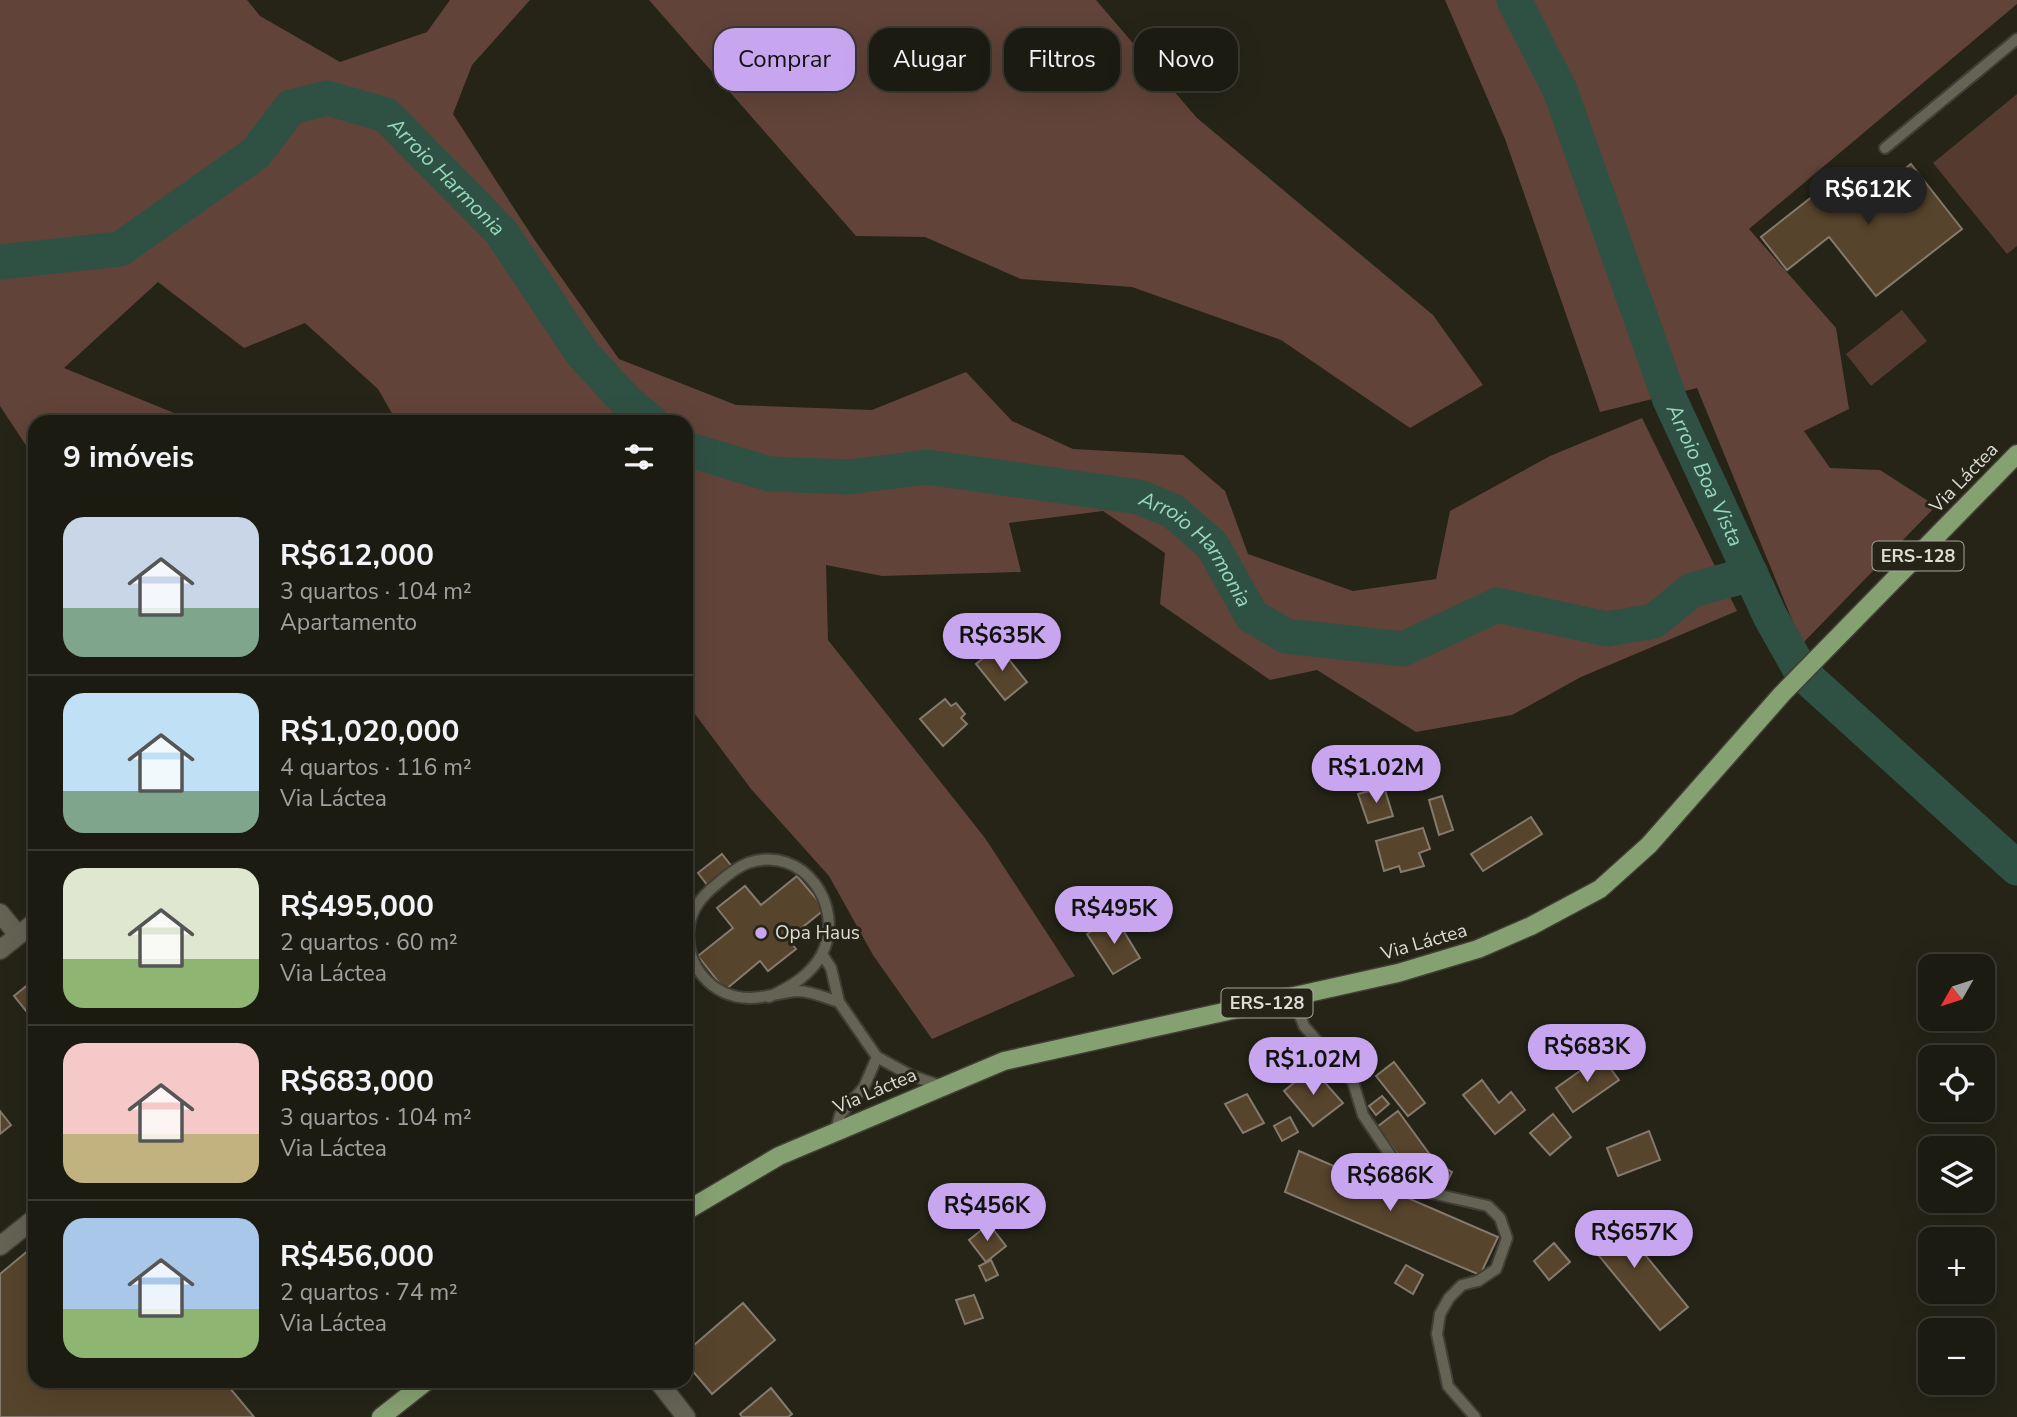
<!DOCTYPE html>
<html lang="pt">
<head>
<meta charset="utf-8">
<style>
	:root { --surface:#1c1b11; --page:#25241a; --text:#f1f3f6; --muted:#a0a19f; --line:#3a3931; --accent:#c8a5ef }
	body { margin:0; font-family:"Nunito Sans",sans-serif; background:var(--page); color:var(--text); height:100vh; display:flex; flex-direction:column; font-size:26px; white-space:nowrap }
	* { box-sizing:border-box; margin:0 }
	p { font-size:23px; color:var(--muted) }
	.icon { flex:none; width:38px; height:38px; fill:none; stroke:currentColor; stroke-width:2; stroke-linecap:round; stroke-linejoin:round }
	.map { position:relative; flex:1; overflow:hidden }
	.details { position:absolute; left:28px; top:415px; width:665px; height:973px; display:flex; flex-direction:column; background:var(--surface); border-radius:21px; box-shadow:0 7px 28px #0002,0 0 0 2px var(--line) }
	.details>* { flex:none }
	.top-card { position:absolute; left:714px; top:28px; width:665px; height:63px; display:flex; gap:14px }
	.needle { width:46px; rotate:231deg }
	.buttons { position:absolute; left:1918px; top:954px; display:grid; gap:14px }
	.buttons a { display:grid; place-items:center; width:77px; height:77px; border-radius:14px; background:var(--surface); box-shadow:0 7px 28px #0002,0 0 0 2px var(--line); font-size:35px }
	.price { position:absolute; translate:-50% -60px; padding:0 16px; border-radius:24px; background:var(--accent); color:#111; font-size:23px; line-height:46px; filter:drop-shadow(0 2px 4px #0008) }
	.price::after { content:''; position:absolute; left:50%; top:42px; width:21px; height:16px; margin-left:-10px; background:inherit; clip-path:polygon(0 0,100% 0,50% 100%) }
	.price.selected { background:#222; color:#fff }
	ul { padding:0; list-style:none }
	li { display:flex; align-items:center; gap:21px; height:175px; padding:0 35px }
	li+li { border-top:2px solid var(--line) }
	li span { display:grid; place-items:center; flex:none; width:196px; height:140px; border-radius:21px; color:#555 }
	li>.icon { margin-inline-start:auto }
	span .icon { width:84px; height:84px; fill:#fffc; stroke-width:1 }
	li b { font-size:30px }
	h2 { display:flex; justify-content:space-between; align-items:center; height:84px; padding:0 35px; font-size:30px }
	.chip { padding:0 24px; border-radius:21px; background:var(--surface); box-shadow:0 7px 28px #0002,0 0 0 2px var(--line); font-size:24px; line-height:63px }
	.chip.selected { background:var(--accent); color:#111 }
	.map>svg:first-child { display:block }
	.green { fill:#553a30 }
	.forest { fill:#614339 }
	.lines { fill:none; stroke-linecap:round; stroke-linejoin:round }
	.river { stroke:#2f5144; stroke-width:35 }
	.building { fill:#57442c; stroke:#847a6d; stroke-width:2 }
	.service-casing { stroke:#413f35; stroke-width:14 }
	.minor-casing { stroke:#413f35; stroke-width:21 }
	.primary-casing { stroke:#413f35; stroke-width:21 }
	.service { stroke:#646354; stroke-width:10 }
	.minor { stroke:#646354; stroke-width:18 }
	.primary { stroke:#86a171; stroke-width:18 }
	.poi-dot { fill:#c8a5ef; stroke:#252417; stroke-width:2.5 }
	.labels { text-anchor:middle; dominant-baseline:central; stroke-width:6; stroke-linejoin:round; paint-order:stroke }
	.shield { fill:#252417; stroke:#a6a69c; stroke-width:2 }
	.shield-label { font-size:18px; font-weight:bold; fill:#deddd5 }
	.street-label { font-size:19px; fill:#deddd5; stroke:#252417 }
	.poi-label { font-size:19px; fill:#deddd5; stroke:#252417; text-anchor:start }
	.water-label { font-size:21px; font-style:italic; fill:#96d7bd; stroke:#252417 }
</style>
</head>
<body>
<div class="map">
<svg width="2017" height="1417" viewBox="0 0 2017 1417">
	<rect width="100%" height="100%" fill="#252417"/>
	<g class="green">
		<polygon points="2017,94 2017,246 2007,254 1933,163"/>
		<polygon points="1902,310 1927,341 1871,386 1846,354"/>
	</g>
	<g class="forest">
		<polygon points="0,0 247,0 260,16 340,62 427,32 450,0 530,0 472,65 453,114 534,239 619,359 736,405 872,410 966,372 1012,421 1073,449 1183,455 1225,491 1248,554 1353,591 1436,579 1450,511 1550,456 1642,418 1737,611 1581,677 1512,715 1416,732 1317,670 1270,680 1160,604 1165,553 1103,511 1009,523 1021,572 882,576 826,565 828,640 985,838 1075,976 932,1039 873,955 829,876 751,789 686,702 686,422 397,422 378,389 305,323 244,348 158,282 64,368 196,422 35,422 35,459 0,406"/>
		<polygon points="649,0 1096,0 1197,118 1433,315 1483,385 1410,428 1281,340 1132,287 1021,279 925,237 856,236"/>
		<polygon points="1445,0 2017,0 2017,4 1749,229 1836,328 1849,409 1804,431 1830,468 1880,470 1936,506 1802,644 1697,388 1600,412 1505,139"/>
	</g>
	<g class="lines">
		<g class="river">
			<path id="s1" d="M 1514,0 L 1560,90 L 1670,400 L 1770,616 L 1802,673 L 2017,868"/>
			<path id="s2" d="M 0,262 L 120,249 L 256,153 L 291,107 L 327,98 L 386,115 L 501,232 L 582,353 L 627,402 L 651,422"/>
			<path id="s3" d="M 686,449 L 770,474 L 849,477 L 926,467 L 1139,497 L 1173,511 L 1212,545 L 1252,616 L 1286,636 L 1403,649 L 1497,605 L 1607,629 L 1654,621 L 1692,590 L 1751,574"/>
		</g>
	</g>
	<g class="building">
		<polygon points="1911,164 1962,229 1876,296 1829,237 1787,270 1761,237 1846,170 1868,198"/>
		<polygon points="998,646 1027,682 1005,700 976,664"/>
		<polygon points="945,699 951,706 956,703 965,714 961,718 967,724 943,746 920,719"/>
		<polygon points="1384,787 1393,816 1368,823 1358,794"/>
		<polygon points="1442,796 1453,830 1439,835 1429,800"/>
		<polygon points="1531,817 1542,834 1483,871 1471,854"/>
		<polygon points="1423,828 1430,849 1419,853 1424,866 1401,872 1399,866 1384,871 1376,841"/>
		<polygon points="722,854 733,868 708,886 698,873"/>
		<polygon points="797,876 825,909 788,939 796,949 768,971 760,961 725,990 698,956 733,928 717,908 745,886 761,905"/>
		<polygon points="1115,917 1140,958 1113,974 1087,934"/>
		<polygon points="35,979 35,1022 14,996"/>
		<polygon points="1601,1056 1619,1080 1573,1112 1556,1088"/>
		<polygon points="1394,1062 1425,1103 1408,1116 1376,1076"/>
		<polygon points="1312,1068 1343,1103 1313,1126 1284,1091"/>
		<polygon points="1482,1080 1499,1103 1511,1092 1525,1110 1495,1134 1463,1095"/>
		<polygon points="1247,1094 1264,1123 1243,1133 1225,1104"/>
		<polygon points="1382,1096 1389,1104 1376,1115 1369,1106"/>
		<polygon points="0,1111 11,1125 0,1134"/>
		<polygon points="1398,1111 1436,1163 1416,1178 1377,1127"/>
		<polygon points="1553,1114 1571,1137 1550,1155 1530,1133"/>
		<polygon points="1290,1117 1298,1132 1282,1141 1274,1126"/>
		<polygon points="1649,1131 1660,1160 1618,1176 1607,1148"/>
		<polygon points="1299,1151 1498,1237 1480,1275 1285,1192"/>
		<polygon points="1440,1165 1452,1172 1443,1191 1423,1181"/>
		<polygon points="1609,1211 1688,1307 1660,1330 1581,1234"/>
		<polygon points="989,1224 1006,1246 986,1262 969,1240"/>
		<polygon points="1554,1243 1570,1262 1549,1280 1534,1261"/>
		<polygon points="35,1245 35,1381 224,1381 254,1417 0,1417 0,1274"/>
		<polygon points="991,1260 998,1275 986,1281 979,1266"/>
		<polygon points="1406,1265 1423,1275 1413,1294 1395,1283"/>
		<polygon points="974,1295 983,1318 965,1324 956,1300"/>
		<polygon points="743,1303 775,1340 712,1394 686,1363 686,1352"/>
		<polygon points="771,1388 792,1414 788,1417 742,1417 740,1414"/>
	</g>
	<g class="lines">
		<defs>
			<g id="service">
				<polyline points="1885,148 2017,39"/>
				<polyline points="822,954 831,968 839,1002 877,1057 910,1075 941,1086"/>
				<path d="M 769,997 C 790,987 811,975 822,954 C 846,906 803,844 748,863 C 737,867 726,876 717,884 C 703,895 691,909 689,927 C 684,965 712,998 750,998 C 766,998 782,992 798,991 C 811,991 826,998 839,1002"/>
				<polyline points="1293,997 1304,1026 1353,1082 1363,1115 1401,1171 1431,1193 1488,1206 1500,1218 1507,1238 1496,1269 1478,1281 1462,1285 1449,1298 1440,1314 1437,1334 1448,1386 1475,1417"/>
				<polyline points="836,1130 840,1115 864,1087 877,1057"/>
			</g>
			<g id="minor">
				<polyline points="0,913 18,935"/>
				<polyline points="0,950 35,922"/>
				<polyline points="0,1246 35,1218"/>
				<polyline points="658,1381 686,1417"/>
			</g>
			<g id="primary">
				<polyline points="686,1211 779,1156 1004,1061 1398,973 1478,949 1531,926 1600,889 1649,845 1782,694 2017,454"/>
				<polyline points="381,1417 427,1381"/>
			</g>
		</defs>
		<use href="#service" class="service-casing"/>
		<use href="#minor" class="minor-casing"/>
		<use href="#primary" class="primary-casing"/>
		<use href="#service" class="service"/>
		<use href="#minor" class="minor"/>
		<use href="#primary" class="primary"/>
	</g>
	<circle class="poi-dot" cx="761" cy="933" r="7"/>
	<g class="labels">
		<g class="shield">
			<rect x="1872.5" y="541.5" width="91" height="29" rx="5"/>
			<rect x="1221.5" y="988.5" width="91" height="29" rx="5"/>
		</g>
		<g class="shield-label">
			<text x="1918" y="556">ERS-128</text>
			<text x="1267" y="1003">ERS-128</text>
		</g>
		<g class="street-label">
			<text transform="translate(1964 478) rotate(-46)">Via Láctea</text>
			<text transform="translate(1424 942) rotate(-16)">Via Láctea</text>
			<text transform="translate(875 1091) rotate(-23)">Via Láctea</text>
		</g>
		<g class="poi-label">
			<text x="775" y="933">Opa Haus</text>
		</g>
		<g class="water-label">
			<text stroke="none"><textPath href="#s2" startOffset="530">Arroio Harmonia</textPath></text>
			<text stroke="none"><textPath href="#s1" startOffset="513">Arroio Boa Vista</textPath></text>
			<text stroke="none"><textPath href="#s3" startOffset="539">Arroio Harmonia</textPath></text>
		</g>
	</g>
</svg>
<div class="buttons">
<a><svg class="needle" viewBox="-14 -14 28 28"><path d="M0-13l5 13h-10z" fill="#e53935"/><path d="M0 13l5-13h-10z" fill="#a0a19f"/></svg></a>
<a><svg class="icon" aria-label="locate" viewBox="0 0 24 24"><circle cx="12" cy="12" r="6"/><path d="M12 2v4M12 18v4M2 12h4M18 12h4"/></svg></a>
<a><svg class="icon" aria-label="layers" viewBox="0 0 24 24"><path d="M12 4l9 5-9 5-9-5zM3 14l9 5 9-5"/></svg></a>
<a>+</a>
<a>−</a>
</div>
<b class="price selected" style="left:1868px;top:227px">R$612K</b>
<b class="price" style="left:1002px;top:673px">R$635K</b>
<b class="price" style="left:1376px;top:805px">R$1.02M</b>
<b class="price" style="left:1114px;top:946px">R$495K</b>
<b class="price" style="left:1587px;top:1084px">R$683K</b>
<b class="price" style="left:1313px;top:1097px">R$1.02M</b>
<b class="price" style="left:1390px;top:1213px">R$686K</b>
<b class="price" style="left:987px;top:1243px">R$456K</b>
<b class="price" style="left:1634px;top:1270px">R$657K</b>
<div class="top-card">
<a class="chip selected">Comprar</a>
<a class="chip">Alugar</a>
<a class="chip">Filtros</a>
<a class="chip">Novo</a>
</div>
<section class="details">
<h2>9 imóveis<svg class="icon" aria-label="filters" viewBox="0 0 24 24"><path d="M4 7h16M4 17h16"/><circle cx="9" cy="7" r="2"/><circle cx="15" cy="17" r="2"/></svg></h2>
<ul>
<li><span style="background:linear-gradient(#c9d6e8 65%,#7fa58c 0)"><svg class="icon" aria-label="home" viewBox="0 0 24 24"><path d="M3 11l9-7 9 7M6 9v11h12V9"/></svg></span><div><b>R$612,000</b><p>3 quartos · 104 m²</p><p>Apartamento</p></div></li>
<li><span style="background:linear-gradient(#bfe0f5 70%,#7fa58c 0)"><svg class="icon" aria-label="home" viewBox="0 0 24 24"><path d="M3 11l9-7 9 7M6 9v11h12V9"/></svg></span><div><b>R$1,020,000</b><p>4 quartos · 116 m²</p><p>Via Láctea</p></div></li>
<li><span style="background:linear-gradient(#dfe7d0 65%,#8fb573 0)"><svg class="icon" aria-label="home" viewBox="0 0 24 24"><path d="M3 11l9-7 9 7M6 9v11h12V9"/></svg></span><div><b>R$495,000</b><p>2 quartos · 60 m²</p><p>Via Láctea</p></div></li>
<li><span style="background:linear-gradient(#f6c9c9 65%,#c2b280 0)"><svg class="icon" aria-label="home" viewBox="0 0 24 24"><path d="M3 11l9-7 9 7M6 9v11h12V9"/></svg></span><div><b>R$683,000</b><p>3 quartos · 104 m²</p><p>Via Láctea</p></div></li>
<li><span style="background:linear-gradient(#a9c7e8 65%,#8fb573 0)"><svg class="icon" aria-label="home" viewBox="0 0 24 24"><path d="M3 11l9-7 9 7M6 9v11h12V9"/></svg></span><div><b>R$456,000</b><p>2 quartos · 74 m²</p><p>Via Láctea</p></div></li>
</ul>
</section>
</div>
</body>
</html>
